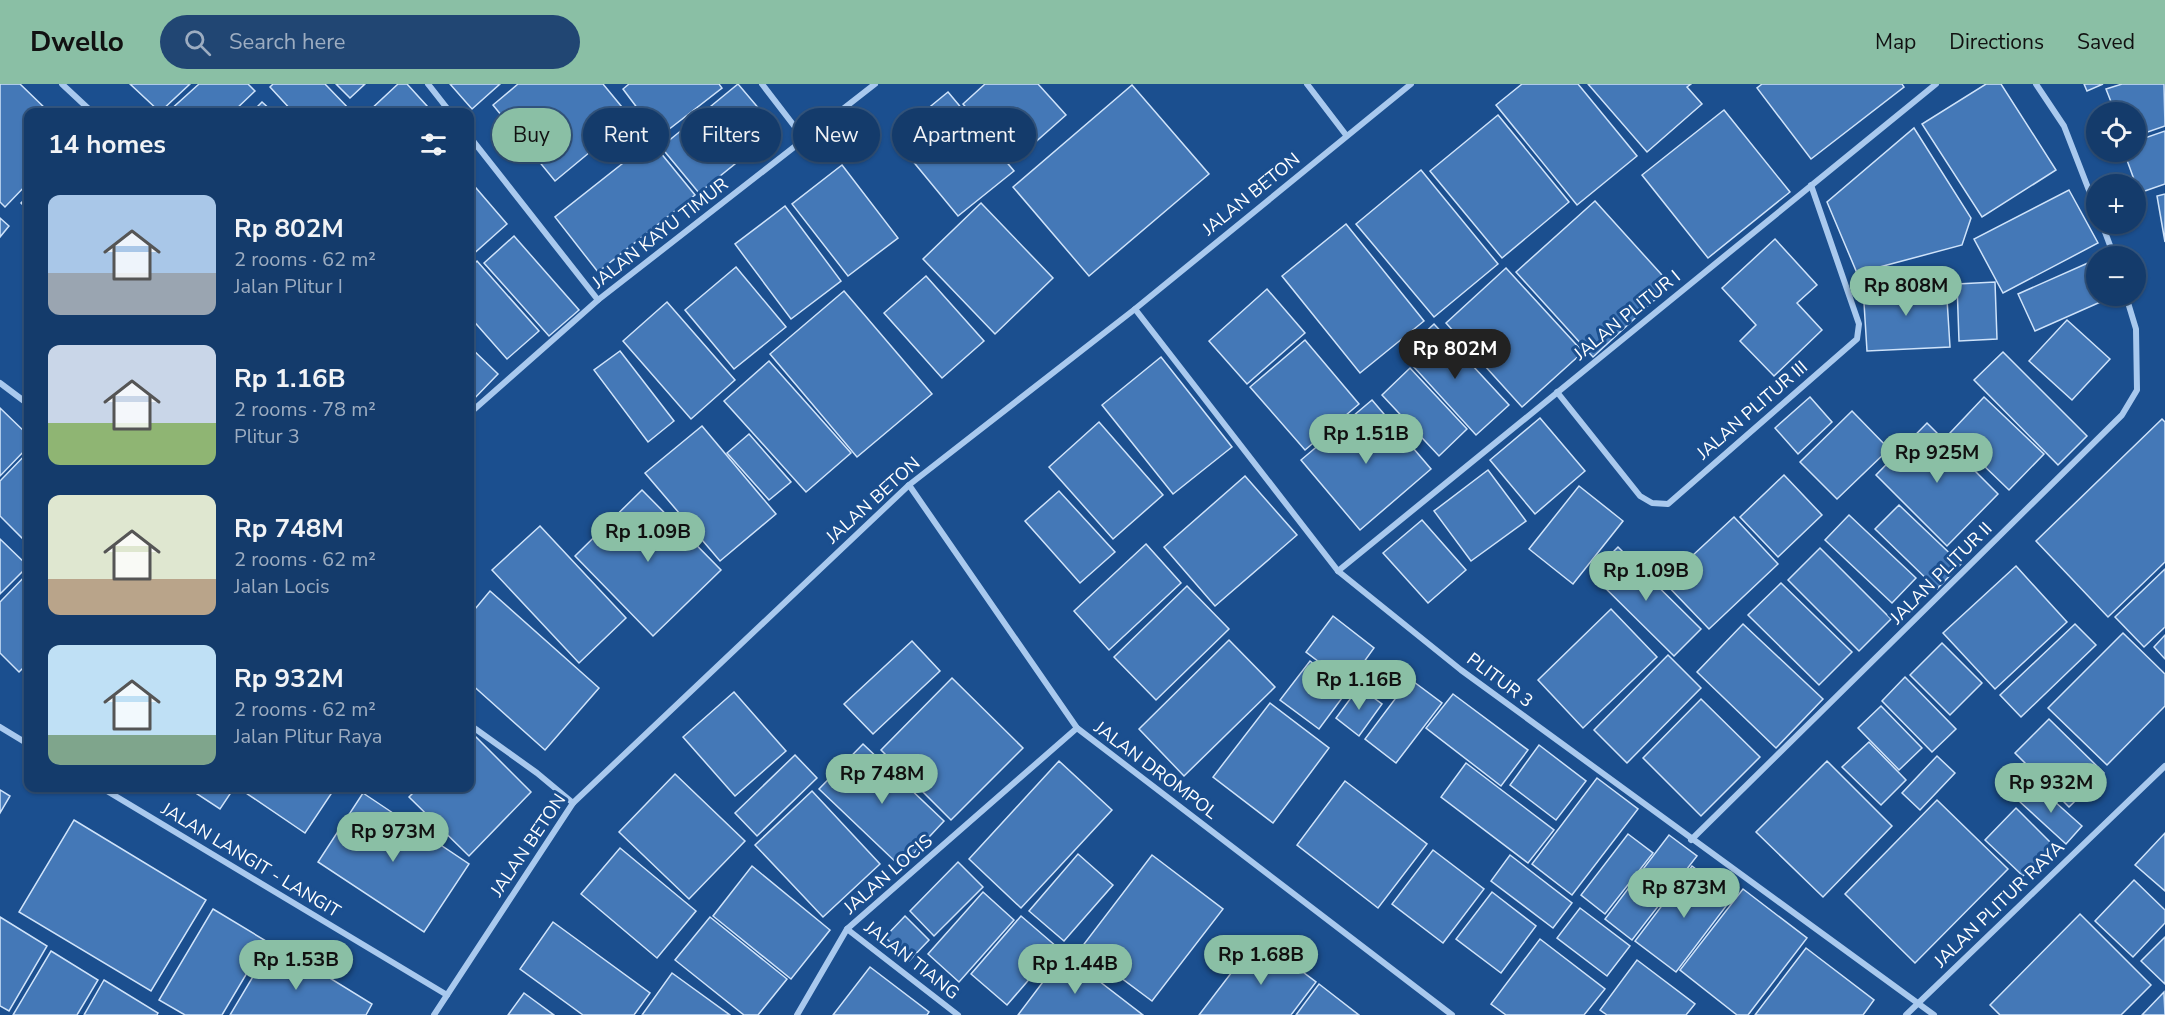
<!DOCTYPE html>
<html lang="en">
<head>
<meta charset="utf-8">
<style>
	:root { --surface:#143b6b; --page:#214673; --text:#f1f3f6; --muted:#9dadc1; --line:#33557e; --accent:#8abfa5 }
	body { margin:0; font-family:"Nunito Sans",sans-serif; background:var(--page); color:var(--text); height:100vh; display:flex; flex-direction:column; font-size:22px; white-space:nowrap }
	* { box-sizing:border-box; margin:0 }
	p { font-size:20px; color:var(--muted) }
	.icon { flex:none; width:33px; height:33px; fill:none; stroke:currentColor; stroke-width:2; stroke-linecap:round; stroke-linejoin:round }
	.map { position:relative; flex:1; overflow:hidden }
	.panel { position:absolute; left:24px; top:24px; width:450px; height:684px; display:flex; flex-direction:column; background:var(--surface); border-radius:12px; box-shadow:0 2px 4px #0004,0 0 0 2px var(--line) }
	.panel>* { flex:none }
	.hud { position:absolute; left:492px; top:24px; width:570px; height:54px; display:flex; gap:12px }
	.fabs { position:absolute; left:2086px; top:18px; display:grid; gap:12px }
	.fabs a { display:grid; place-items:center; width:60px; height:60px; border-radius:50%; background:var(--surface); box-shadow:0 2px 4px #0004,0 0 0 2px var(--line); font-size:30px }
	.price { position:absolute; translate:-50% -51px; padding:0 14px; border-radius:21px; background:var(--accent); color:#111; font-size:20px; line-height:39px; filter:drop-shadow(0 2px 3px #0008) }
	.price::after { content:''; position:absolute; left:50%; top:36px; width:18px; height:14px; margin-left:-9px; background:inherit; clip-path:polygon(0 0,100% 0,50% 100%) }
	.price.on { background:#222; color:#fff }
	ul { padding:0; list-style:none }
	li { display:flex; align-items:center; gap:18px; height:150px; padding:0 24px }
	li span { display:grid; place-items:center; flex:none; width:168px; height:120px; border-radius:12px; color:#555 }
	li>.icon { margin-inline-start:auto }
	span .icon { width:72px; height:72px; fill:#fffc; stroke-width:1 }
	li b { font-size:26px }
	h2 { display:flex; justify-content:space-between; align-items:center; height:72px; padding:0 24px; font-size:26px }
	.pill { padding:0 21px; border-radius:27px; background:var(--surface); box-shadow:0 2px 4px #0004,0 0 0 2px var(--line); font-size:21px; line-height:54px }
	.pill.on { background:var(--accent); color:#111 }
	header { display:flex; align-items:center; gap:36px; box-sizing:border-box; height:84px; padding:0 30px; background:var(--accent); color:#111 }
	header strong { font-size:28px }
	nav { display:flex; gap:33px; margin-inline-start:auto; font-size:21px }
	.search { width:420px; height:54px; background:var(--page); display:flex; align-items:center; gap:15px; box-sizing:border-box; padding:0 21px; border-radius:33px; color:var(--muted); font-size:22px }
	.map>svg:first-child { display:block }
	.building { fill:#4478b7; stroke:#cfe3fa; stroke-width:1.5 }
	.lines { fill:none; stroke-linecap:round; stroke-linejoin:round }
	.street { stroke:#a9c9ee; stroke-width:6 }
	.labels { text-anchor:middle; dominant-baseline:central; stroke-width:6; stroke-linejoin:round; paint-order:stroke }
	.street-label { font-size:18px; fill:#fff; stroke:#1b4f8f }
</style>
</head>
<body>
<header>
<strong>Dwello</strong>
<div class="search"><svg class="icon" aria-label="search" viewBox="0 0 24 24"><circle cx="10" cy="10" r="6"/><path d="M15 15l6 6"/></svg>Search here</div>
<nav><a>Map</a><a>Directions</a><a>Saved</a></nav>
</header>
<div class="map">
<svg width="2165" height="931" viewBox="0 0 2165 931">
	<rect width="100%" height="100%" fill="#1b4f8f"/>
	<g class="building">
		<polygon points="0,0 20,0 49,28 28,28 28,99 5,123 0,118"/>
		<polygon points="130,0 190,0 160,28"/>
		<polygon points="199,0 248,0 255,7 233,28 168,28"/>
		<polygon points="273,0 325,0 352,28 293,28 270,3"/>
		<polygon points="336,0 365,0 350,14"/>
		<polygon points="398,0 407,0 427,22 420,28 368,28"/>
		<polygon points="450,0 500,0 472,25"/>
		<polygon points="518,0 603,0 631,34 555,97 493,21"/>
		<polygon points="629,0 719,0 722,4 659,53 623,5"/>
		<polygon points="738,0 777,46 699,109 661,63"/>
		<polygon points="985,0 1038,0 1066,31 1014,77 963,20"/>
		<polygon points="1522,0 1578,0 1637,72 1577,121 1496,21"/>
		<polygon points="1588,0 1691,0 1687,3 1702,20 1647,68"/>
		<polygon points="1762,0 1902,0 1904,3 1811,75 1757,4"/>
		<polygon points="1986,0 2001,0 2056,86 1982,133 1922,40"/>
		<polygon points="2084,0 2103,0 2087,7"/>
		<polygon points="2122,0 2164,0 2165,42 2136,52 2136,28 2115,28 2106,5"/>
		<polygon points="1132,1 1209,90 1089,192 1013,103"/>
		<polygon points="948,8 1014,87 958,132 893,53"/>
		<polygon points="262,18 273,28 252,28"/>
		<polygon points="1724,26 1790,108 1708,174 1642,91"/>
		<polygon points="1498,31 1569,118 1502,174 1430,87"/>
		<polygon points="1914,44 1971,134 1962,161 1857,189 1827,118"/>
		<polygon points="2165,47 2165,100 2139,109 2124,68 2136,68 2136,57"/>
		<polygon points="651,57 695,111 598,188 555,133"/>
		<polygon points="842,81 898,154 848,192 792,120"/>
		<polygon points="1421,86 1498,180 1434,233 1356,140"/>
		<polygon points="470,97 507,140 470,173"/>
		<polygon points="2069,106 2098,159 2003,209 1974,155"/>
		<polygon points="2165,110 2165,158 2157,112"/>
		<polygon points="28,112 28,126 21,119"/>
		<polygon points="1595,117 1671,201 1593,273 1516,188"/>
		<polygon points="981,119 1053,194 995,250 923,175"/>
		<polygon points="785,122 841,197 791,235 735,160"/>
		<polygon points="0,134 9,142 0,153"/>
		<polygon points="1346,140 1424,237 1360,289 1282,192"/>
		<polygon points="514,152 579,226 549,252 484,179"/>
		<polygon points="1775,155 1817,201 1797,219 1822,246 1774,292 1740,257 1756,241 1722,204"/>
		<polygon points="2097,175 2097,212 2114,212 2035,247 2018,210"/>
		<polygon points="477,177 539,247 507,275 470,233 470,184"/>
		<polygon points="736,183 786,243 734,285 685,226"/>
		<polygon points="1506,184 1583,268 1522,323 1446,239"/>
		<polygon points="926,192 984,257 942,294 884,229"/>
		<polygon points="1995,198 1997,255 1959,257 1957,200"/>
		<polygon points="1946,199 1950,263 1867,267 1863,203"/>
		<polygon points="1267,205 1305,249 1247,300 1209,257"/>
		<polygon points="844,207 932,310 857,373 770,270"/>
		<polygon points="667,218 735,296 691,335 623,257"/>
		<polygon points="2067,236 2110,275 2072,316 2029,277"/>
		<polygon points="1434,240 1509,321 1476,351 1402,270"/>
		<polygon points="1305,256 1359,320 1305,366 1250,303"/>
		<polygon points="470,263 498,290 470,319"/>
		<polygon points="620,267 674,337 648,358 594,286"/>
		<polygon points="2003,268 2087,352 2058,381 1974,296"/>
		<polygon points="1161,273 1232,363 1173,410 1102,321"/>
		<polygon points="769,277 851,369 806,408 724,317"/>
		<polygon points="1410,284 1467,345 1439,372 1382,311"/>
		<polygon points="1810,313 1832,338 1798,370 1775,344"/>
		<polygon points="1984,313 2044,370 2009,406 1950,349"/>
		<polygon points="1372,316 1431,385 1360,446 1301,376"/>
		<polygon points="0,324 28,351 28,363 0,392"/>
		<polygon points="1852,327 1889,365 1837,415 1800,378"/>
		<polygon points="1540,334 1585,387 1535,430 1490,376"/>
		<polygon points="2162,335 2165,338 2165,478 2108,533 2036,457"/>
		<polygon points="1099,338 1163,411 1113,455 1049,383"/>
		<polygon points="1927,339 1998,410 1947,462 1876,391"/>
		<polygon points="702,342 776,430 720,477 645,389"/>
		<polygon points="749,350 791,398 769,416 727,369"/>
		<polygon points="28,368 28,453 25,457 0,432 0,397"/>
		<polygon points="1488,386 1526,437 1471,477 1434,427"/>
		<polygon points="1784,391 1822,431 1778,473 1740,433"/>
		<polygon points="1245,392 1297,451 1215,522 1164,463"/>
		<polygon points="1579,402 1623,437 1573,500 1529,465"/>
		<polygon points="642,406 721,486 653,552 575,472"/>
		<polygon points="1059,407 1115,468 1080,499 1025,437"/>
		<polygon points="1899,421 1961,480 1937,505 1875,445"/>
		<polygon points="1849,431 1916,494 1892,519 1825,456"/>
		<polygon points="1734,433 1778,480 1709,545 1664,498"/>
		<polygon points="1422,436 1466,486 1428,519 1383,469"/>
		<polygon points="540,442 626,534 579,579 492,486"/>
		<polygon points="0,455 28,482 0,510"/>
		<polygon points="1146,460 1181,499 1109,566 1074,527"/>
		<polygon points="1618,463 1701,545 1674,572 1591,490"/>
		<polygon points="1820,464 1891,535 1859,567 1788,496"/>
		<polygon points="2016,482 2067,538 1995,605 1943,549"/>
		<polygon points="2165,485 2165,543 2144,563 2115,533"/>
		<polygon points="28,489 28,579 19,588 0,569 0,518"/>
		<polygon points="1781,499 1852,568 1819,601 1748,531"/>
		<polygon points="1187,502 1229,545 1156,616 1114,573"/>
		<polygon points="490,507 599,604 545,666 470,599 470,531"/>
		<polygon points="1611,525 1657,573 1583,644 1538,596"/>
		<polygon points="1333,532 1374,564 1348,600 1306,568"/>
		<polygon points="1743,540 1823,615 1776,664 1697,588"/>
		<polygon points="2075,540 2096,561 2021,633 2000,611"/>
		<polygon points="2123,549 2165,590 2165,622 2107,681 2048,624"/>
		<polygon points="2165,551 2165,575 2154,563"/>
		<polygon points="1229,556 1275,603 1184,692 1139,645"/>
		<polygon points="912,557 940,587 873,650 844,620"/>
		<polygon points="1942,559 1982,599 1950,631 1910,591"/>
		<polygon points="1668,571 1701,604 1627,679 1594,646"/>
		<polygon points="1310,577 1348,606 1319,645 1280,616"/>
		<polygon points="1905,593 1956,645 1932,668 1882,617"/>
		<polygon points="952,594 1023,664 951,736 881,666"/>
		<polygon points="1410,595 1442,619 1396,679 1365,655"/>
		<polygon points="1359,603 1382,620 1359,652 1336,634"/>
		<polygon points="734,608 786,667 735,712 683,653"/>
		<polygon points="1453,610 1528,666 1501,702 1426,644"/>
		<polygon points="1701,615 1760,673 1701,732 1643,674"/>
		<polygon points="1270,619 1329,664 1273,739 1213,693"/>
		<polygon points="1881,622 1922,664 1899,686 1858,644"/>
		<polygon points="2049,635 2104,689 2069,723 2015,669"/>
		<polygon points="472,649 531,708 469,772 409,713 418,704 470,704 470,651"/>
		<polygon points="1869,658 1906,696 1881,721 1842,683"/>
		<polygon points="863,660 944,737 901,783 819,705"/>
		<polygon points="1539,661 1586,697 1556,736 1510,701"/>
		<polygon points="795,671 817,694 757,752 735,729"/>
		<polygon points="1937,672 1955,689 1920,726 1902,709"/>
		<polygon points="1059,677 1112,726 1021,824 969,775"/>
		<polygon points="1827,677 1892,742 1823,813 1756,748"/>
		<polygon points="1466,679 1554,746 1528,779 1441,713"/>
		<polygon points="675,690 745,757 689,815 619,748"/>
		<polygon points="1597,694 1638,725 1572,811 1532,780"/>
		<polygon points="1345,697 1427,760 1378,824 1297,761"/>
		<polygon points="2035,700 2082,742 2066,760 2019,717"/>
		<polygon points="188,704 234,704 220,725"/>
		<polygon points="250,704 335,704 305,749 246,709"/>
		<polygon points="0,706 10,712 0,729"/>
		<polygon points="812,707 880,780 823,833 755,761"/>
		<polygon points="363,709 469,780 424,848 318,778"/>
		<polygon points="1937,716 2008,785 1915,879 1845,810"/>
		<polygon points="2016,724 2053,761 2023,792 1985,756"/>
		<polygon points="74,736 206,816 151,907 19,828"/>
		<polygon points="2165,749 2165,807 2135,781"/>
		<polygon points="1628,750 1653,769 1605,830 1581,811"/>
		<polygon points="1669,751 1697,772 1632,856 1605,835"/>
		<polygon points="620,764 696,827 657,874 581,810"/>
		<polygon points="1433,766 1484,805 1443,859 1392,820"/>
		<polygon points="1078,770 1113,801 1064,857 1029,827"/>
		<polygon points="1152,771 1223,825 1152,917 1081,864"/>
		<polygon points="1510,771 1572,819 1553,844 1491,797"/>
		<polygon points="958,778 983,803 934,852 910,827"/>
		<polygon points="752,782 830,846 791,895 713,832"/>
		<polygon points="1692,782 1733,813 1676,888 1635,857"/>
		<polygon points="2134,796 2165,826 2165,839 2133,873 2095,837"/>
		<polygon points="1743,805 1807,854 1748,931 1737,931 1680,886"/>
		<polygon points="983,808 1014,836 959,898 928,870"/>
		<polygon points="1492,808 1536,842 1501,889 1456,855"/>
		<polygon points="1580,824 1630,862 1607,892 1557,854"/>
		<polygon points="213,825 266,857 222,931 185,931 159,916"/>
		<polygon points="2080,830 2151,901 2121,931 2000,931 1990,921"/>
		<polygon points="905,832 929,856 909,877 885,853"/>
		<polygon points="1021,832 1057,863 1007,921 971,890"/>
		<polygon points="0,833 47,862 9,927 0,922"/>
		<polygon points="710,833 787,895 758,931 744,931 675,876"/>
		<polygon points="553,838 650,909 634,931 583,931 520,885"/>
		<polygon points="2165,853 2165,900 2141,877"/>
		<polygon points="1258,854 1316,898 1291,931 1199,931"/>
		<polygon points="1540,855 1605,905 1584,931 1506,931 1491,920"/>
		<polygon points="273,859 372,920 366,931 230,931"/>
		<polygon points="1806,864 1874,916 1863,931 1755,931"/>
		<polygon points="51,867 98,896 77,931 13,931"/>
		<polygon points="1064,870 1143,931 1018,931"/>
		<polygon points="1637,876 1695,920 1686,931 1607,931 1600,926"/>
		<polygon points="870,883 929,928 927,931 833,931"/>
		<polygon points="672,889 730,931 642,931"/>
		<polygon points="104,896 158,929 157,931 84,931"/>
		<polygon points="1319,900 1359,931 1296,931"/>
		<polygon points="2164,908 2165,931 2142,931"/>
		<polygon points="524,909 554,931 508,931"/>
	</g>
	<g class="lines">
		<g class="street">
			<polyline points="62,0 92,28"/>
			<polyline points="428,0 450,28"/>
			<polyline points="762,0 805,56"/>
			<polyline points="1307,0 1346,51"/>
			<polyline points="2036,0 2064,42 2097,127"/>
			<polyline points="470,53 598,216"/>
			<polyline points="2102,140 2114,172"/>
			<polyline points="1135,225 1338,487 1461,586 1934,931"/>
			<polyline points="0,299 28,320"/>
			<polyline points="1557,308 1640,412 1652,419 1668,420 1857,255 1859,240 1811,101"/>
			<polyline points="470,329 598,216 875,0"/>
			<polyline points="909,401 1077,644 1452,931"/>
			<polyline points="1338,487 1936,0"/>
			<polyline points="470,641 537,689 573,719"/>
			<polyline points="0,643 28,660"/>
			<polyline points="102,704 447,911"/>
			<polyline points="1691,756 2122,331 2137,306 2136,245 2126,212"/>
			<polyline points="847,845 958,931"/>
			<polyline points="434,931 573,719 909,401 1135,225 1411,0"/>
			<polyline points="797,931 847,845 1077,644"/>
			<polyline points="1906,931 2165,682"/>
		</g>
	</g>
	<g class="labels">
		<g class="street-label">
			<text transform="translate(1251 110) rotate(-39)">JALAN BETON</text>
			<text transform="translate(660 149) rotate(-38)">JALAN KAYU TIMUR</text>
			<text transform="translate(1627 231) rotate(-39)">JALAN PLITUR I</text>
			<text transform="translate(1752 326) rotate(-41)">JALAN PLITUR III</text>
			<text transform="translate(873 416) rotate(-42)">JALAN BETON</text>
			<text transform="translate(1941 489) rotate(-45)">JALAN PLITUR II</text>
			<text transform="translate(1500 596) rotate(37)">PLITUR 3</text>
			<text transform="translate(1156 686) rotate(37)">JALAN DROMPOL</text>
			<text transform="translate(528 761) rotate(-56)">JALAN BETON</text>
			<text transform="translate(251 776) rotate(31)">JALAN LANGIT - LANGIT</text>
			<text transform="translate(888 790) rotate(-41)">JALAN LOCIS</text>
			<text transform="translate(1999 820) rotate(-44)">JALAN PLITUR RAYA</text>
			<text transform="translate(912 876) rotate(38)">JALAN TIANG</text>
		</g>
	</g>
</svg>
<div class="fabs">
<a><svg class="icon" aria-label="locate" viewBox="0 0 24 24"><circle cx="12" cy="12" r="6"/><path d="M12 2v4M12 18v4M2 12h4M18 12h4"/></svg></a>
<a>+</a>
<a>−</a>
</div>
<b class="price" style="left:1906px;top:233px">Rp 808M</b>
<b class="price on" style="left:1455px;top:296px">Rp 802M</b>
<b class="price" style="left:1366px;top:381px">Rp 1.51B</b>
<b class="price" style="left:1937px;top:400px">Rp 925M</b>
<b class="price" style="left:648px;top:479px">Rp 1.09B</b>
<b class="price" style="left:1646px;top:518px">Rp 1.09B</b>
<b class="price" style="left:1359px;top:627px">Rp 1.16B</b>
<b class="price" style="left:882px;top:721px">Rp 748M</b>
<b class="price" style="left:2051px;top:730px">Rp 932M</b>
<b class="price" style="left:393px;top:779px">Rp 973M</b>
<b class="price" style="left:1684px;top:835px">Rp 873M</b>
<b class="price" style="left:1261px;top:902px">Rp 1.68B</b>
<b class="price" style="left:296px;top:907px">Rp 1.53B</b>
<b class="price" style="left:1075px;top:911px">Rp 1.44B</b>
<div class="hud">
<a class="pill on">Buy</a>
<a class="pill">Rent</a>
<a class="pill">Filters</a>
<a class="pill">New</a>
<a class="pill">Apartment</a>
</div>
<section class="panel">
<h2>14 homes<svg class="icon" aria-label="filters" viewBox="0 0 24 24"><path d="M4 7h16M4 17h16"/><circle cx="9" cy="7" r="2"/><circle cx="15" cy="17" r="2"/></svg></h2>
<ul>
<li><span style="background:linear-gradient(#a9c7e8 65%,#9aa5b1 0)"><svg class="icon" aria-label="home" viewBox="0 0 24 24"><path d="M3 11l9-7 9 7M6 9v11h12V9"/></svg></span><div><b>Rp 802M</b><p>2 rooms · 62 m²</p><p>Jalan Plitur I</p></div></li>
<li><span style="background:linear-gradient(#c9d6e8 65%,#8fb573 0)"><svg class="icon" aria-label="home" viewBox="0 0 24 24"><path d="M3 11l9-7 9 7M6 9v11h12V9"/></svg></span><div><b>Rp 1.16B</b><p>2 rooms · 78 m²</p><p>Plitur 3</p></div></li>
<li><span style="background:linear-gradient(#dfe7d0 70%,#b9a48a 0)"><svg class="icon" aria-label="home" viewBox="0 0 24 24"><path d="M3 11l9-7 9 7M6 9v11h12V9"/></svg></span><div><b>Rp 748M</b><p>2 rooms · 62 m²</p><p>Jalan Locis</p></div></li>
<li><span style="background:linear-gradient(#bfe0f5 75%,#7fa58c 0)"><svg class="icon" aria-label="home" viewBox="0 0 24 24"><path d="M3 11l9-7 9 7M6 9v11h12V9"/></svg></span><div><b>Rp 932M</b><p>2 rooms · 62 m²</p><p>Jalan Plitur Raya</p></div></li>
</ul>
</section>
</div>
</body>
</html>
